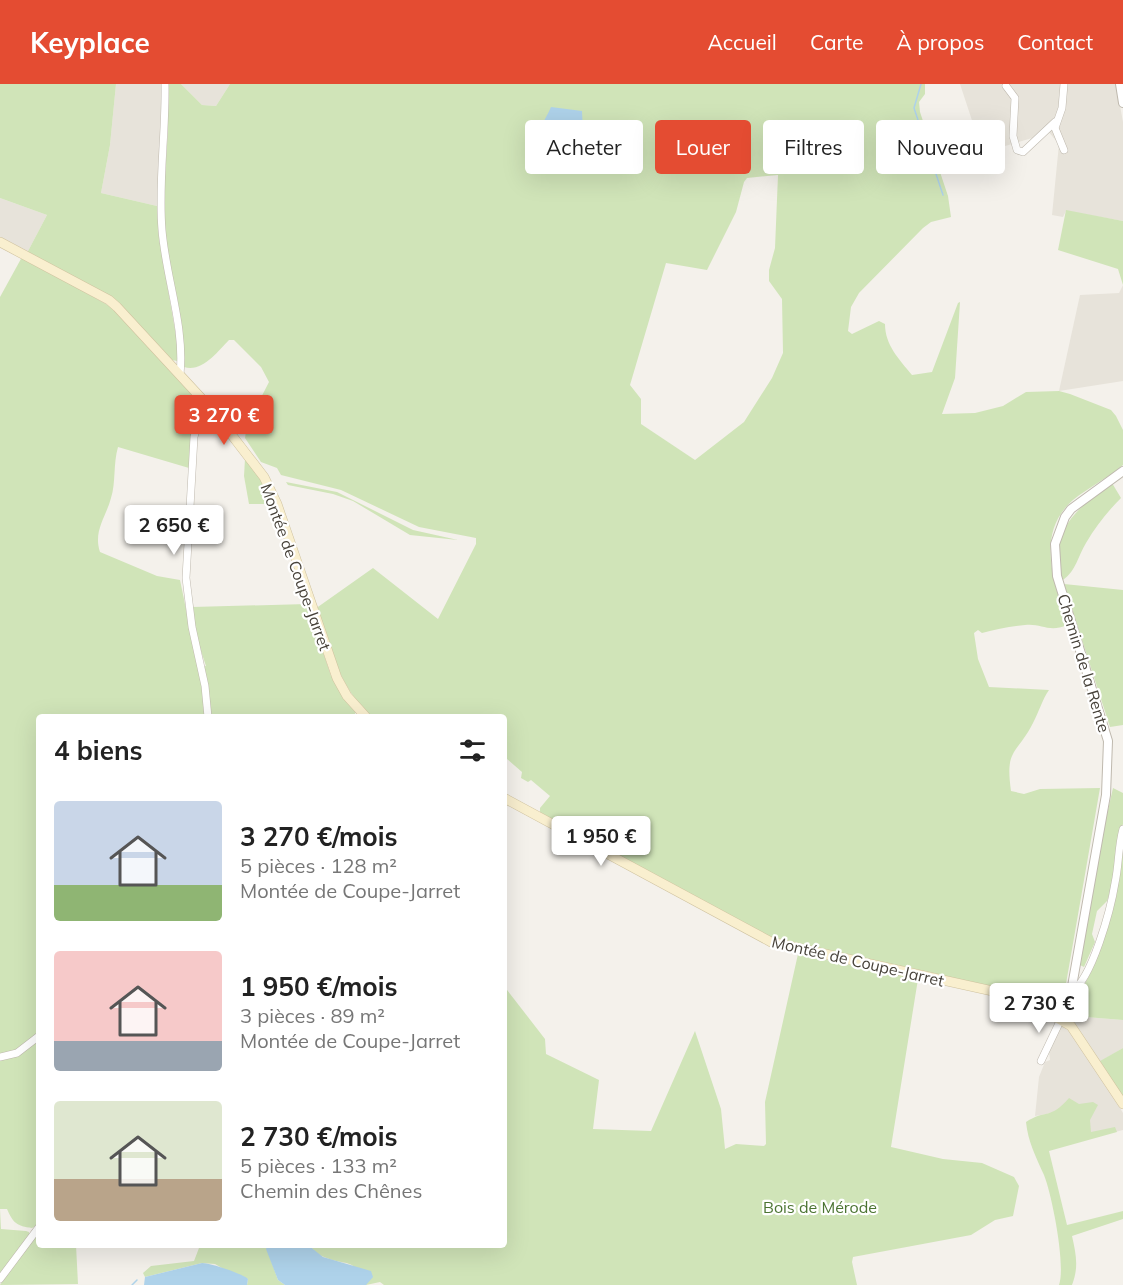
<!DOCTYPE html>
<html lang="fr">
<head>
<meta charset="utf-8">
<style>
	:root { --surface:#fff; --page:#f2f2f2; --text:#222; --muted:#767676; --accent:#e44c32 }
	body { margin:0; font-family:Mulish,sans-serif; background:var(--page); color:var(--text); height:100vh; display:flex; flex-direction:column; font-size:22px; white-space:nowrap }
	* { box-sizing:border-box; margin:0 }
	p { font-size:20px; color:var(--muted) }
	.icon { flex:none; width:33px; height:33px; fill:none; stroke:currentColor; stroke-width:2; stroke-linecap:round; stroke-linejoin:round }
	.map { position:relative; flex:1; overflow:hidden }
	.drawer { position:absolute; left:36px; top:630px; width:471px; height:534px; display:flex; flex-direction:column; background:var(--surface); border-radius:6px; box-shadow:0 6px 24px #0002 }
	.drawer>* { flex:none }
	.banner { position:absolute; left:525px; top:36px; width:507px; height:54px; display:flex; gap:12px }
	.price { position:absolute; translate:-50% -51px; padding:0 14px; border-radius:6px; background:#fff; color:#222; font-size:20px; line-height:39px; filter:drop-shadow(0 2px 3px #0008) }
	.price::after { content:''; position:absolute; left:50%; top:36px; width:18px; height:14px; margin-left:-9px; background:inherit; clip-path:polygon(0 0,100% 0,50% 100%) }
	.price.active { background:var(--accent); color:#fff }
	ul { padding:0; list-style:none }
	li { display:flex; align-items:center; gap:18px; height:150px; padding:0 18px }
	li span { display:grid; place-items:center; flex:none; width:168px; height:120px; border-radius:6px; color:#555 }
	li>.icon { margin-inline-start:auto }
	span .icon { width:72px; height:72px; fill:#fffc; stroke-width:1 }
	li b { font-size:26px }
	h2 { display:flex; justify-content:space-between; align-items:center; height:72px; padding:0 18px; font-size:26px }
	.tag { padding:0 21px; border-radius:6px; background:var(--surface); box-shadow:0 6px 24px #0002; font-size:21px; line-height:54px }
	.tag.active { background:var(--accent); color:#fff }
	header { display:flex; align-items:center; gap:36px; box-sizing:border-box; height:84px; padding:0 30px; background:var(--accent); color:#fff }
	header strong { font-size:28px }
	nav { display:flex; gap:33px; margin-inline-start:auto; font-size:21px }
	.map>svg:first-child { display:block }
	.residential { fill:#e7e3da }
	.green { fill:#d0e4b8; fill-rule:evenodd }
	.water { fill:#aed2ea }
	.lines { fill:none; stroke-linecap:round; stroke-linejoin:round }
	.stream { stroke:#aed2ea; stroke-width:1.5 }
	.minor-casing { stroke:#bfb9ae; stroke-width:8 }
	.tertiary-casing { stroke:#bfb9ae; stroke-width:10 }
	.secondary-casing { stroke:#cfc29f; stroke-width:10 }
	.minor { stroke:#fff; stroke-width:7 }
	.tertiary { stroke:#fff; stroke-width:8 }
	.secondary { stroke:#f9efcf; stroke-width:9 }
	.labels { text-anchor:middle; dominant-baseline:central; stroke-width:4.5; stroke-linejoin:round; paint-order:stroke }
	.street-label { font-size:16px; fill:#47423a; stroke:#fff }
	.park-label { font-size:16px; fill:#4b7432; stroke:#fff }
</style>
</head>
<body>
<header>
<strong>Keyplace</strong>
<nav><a>Accueil</a><a>Carte</a><a>À propos</a><a>Contact</a></nav>
</header>
<div class="map">
<svg width="1123" height="1201" viewBox="0 0 1123 1201">
	<rect width="100%" height="100%" fill="#f4f1eb"/>
	<g class="residential">
		<polygon points="116,0 162,0 157,122 101,109 110,61"/>
		<polygon points="181,0 230,0 216,22 202,21"/>
		<polygon points="960,0 1116,0 1123,38 1123,137 1066,127 1063,133 1052,131 1059,60 1046,45 1039,52 995,65 1001,77 987,82"/>
		<polygon points="0,114 47,131 27,169 0,154"/>
		<polygon points="1123,201 1123,297 1059,307 1080,211 1119,209"/>
		<polygon points="1073,932 1123,936 1123,964 1094,981 1123,1029 1123,1046 1076,1058 1063,1027 1035,1032 1039,993 1045,978 1050,976 1049,967 1060,943"/>
	</g>
	<g class="green">
		<polygon points="0,0 116,0 110,61 101,109 157,122 159,154 179,269 177,277 172,276 135,236 27,169 47,131 0,114"/>
		<path d="M 167,0 L 181,0 L 202,21 L 216,22 L 230,0 L 925,0 L 925,10 L 919,18 L 920,28 L 948,112 L 951,133 L 931,138 L 923,144 L 859,209 L 851,223 L 848,247 L 852,250 L 879,237 L 885,240 C 885,261 899,275 912,291 L 932,288 L 958,219 L 960,218 L 955,294 L 942,330 L 975,329 L 1003,322 L 1026,308 L 1059,307 L 1070,310 L 1111,326 L 1116,332 L 1123,346 L 1123,381 C 1108,394 1089,403 1073,416 C 1034,450 1055,499 1067,541 C 1049,549 1041,539 1025,541 C 1011,542 996,545 982,549 L 978,546 L 974,549 L 978,575 L 989,603 L 1049,606 C 1042,616 1039,628 1033,639 C 1016,672 1005,664 1011,707 L 1024,710 L 1040,705 L 1100,704 L 1063,917 L 1057,922 L 1026,912 L 773,854 L 540,730 L 540,724 L 550,712 L 531,696 L 528,698 L 521,694 L 522,688 L 507,675 L 504,677 L 504,633 L 371,633 C 340,603 330,564 315,525 L 373,484 L 438,535 L 476,460 L 476,454 L 419,443 L 341,406 L 281,391 L 277,384 L 261,378 L 245,354 L 247,341 L 269,298 L 261,283 L 234,256 L 229,256 C 218,267 202,289 184,283 L 183,254 L 166,167 L 163,122 L 168,46 ZM 778,91 L 775,164 L 769,186 L 769,197 L 782,215 L 783,269 L 772,294 L 744,338 L 695,376 L 641,340 L 641,315 L 630,301 L 666,179 L 707,186 L 736,128 L 744,98 L 747,94 Z"/>
		<polygon points="1066,126 1123,137 1123,201 1118,185 1058,166"/>
		<path d="M 22,173 L 113,224 L 197,316 L 189,384 L 118,363 C 113,380 116,398 111,414 C 106,433 93,447 100,468 L 157,492 L 180,496 L 198,583 L 206,582 L 198,558 L 192,523 L 307,520 L 331,592 L 356,628 L 353,633 L 39,633 L 39,949 L 21,965 L 0,971 L 0,213 Z"/>
		<polygon points="245,375 267,404 271,420 249,420 244,392"/>
		<polygon points="286,398 337,408 413,446 458,456 410,451 353,417 333,410 288,401"/>
		<path d="M 1112,399 L 1121,414 C 1107,428 1096,442 1086,459 C 1078,472 1076,487 1063,496 C 1046,448 1078,423 1112,399 Z"/>
		<polygon points="1064,500 1123,506 1123,641 1110,643"/>
		<polygon points="1113,704 1123,709 1123,740 1117,760 1113,799 1107,817 1097,827 1092,850 1095,858 1084,883 1078,880 1097,774"/>
		<path d="M 1123,752 L 1123,936 L 1073,932 C 1072,914 1080,909 1088,894 C 1111,851 1114,800 1123,752 Z"/>
		<path d="M 798,870 L 918,895 L 891,1063 L 943,1075 L 982,1079 L 1014,1093 L 1019,1102 L 1013,1132 L 995,1136 L 971,1151 L 853,1173 L 852,1178 L 857,1201 L 384,1201 L 380,1198 L 366,1201 C 353,1172 348,1183 324,1173 C 318,1171 313,1165 308,1161 L 504,1161 L 504,902 L 545,955 L 546,970 L 599,996 L 593,1045 L 651,1047 L 695,947 L 721,1025 L 725,1065 L 736,1060 L 764,1062 L 766,1060 L 765,1018 Z"/>
		<path d="M 39,954 L 39,1140 L 32,1144 C 17,1142 13,1139 7,1125 L 0,1125 L 1,1145 L 26,1147 L 29,1148 L 29,1153 L 0,1192 L 0,975 L 18,972 Z"/>
		<polygon points="1123,964 1123,1014 1100,977"/>
		<path d="M 1069,1014 L 1079,1020 L 1093,1018 L 1098,1021 L 1090,1036 L 1091,1048 L 1115,1043 L 1117,1048 L 1049,1067 L 1067,1141 L 1123,1127 L 1123,1135 L 1072,1152 C 1076,1170 1079,1183 1072,1201 L 1059,1201 C 1066,1182 1052,1111 1044,1091 C 1036,1073 1028,1058 1026,1038 C 1046,1025 1050,1036 1069,1014 Z"/>
		<polygon points="39,1145 39,1161 76,1161 78,1200 0,1201"/>
		<polygon points="211,1161 268,1161 267,1165 278,1196 285,1201 247,1201 248,1195 232,1190 215,1180 202,1179 145,1193 143,1189 151,1182 194,1177 199,1164"/>
	</g>
	<g class="water">
		<path d="M 551,23 L 582,27 L 584,69 L 579,85 L 565,89 L 546,85 C 525,57 538,52 551,23 Z"/>
		<polygon points="268,1161 308,1161 323,1173 371,1187 373,1193 366,1201 285,1201 278,1196 266,1165"/>
		<path d="M 202,1179 C 211,1179 243,1190 248,1195 L 247,1201 L 144,1201 L 145,1193 Z"/>
	</g>
	<g class="lines">
		<g class="stream">
			<polyline points="921,0 914,24 943,111"/>
			<polyline points="132,1201 137,1196"/>
		</g>
		<defs>
			<g id="minor">
				<path d="M 165,0 C 166,49 158,98 162,146 C 166,195 185,242 180,291"/>
				<polyline points="1006,2 1015,14 1013,52 1017,66 1023,68 1055,38"/>
				<polyline points="1064,66 1055,44 1062,24 1064,0"/>
				<polyline points="204,317 194,353 186,494 192,543 205,602 208,633"/>
				<path d="M 1071,908 C 1092,896 1111,824 1115,799 C 1119,781 1118,763 1123,745"/>
				<polyline points="0,973 17,969 39,952"/>
				<polyline points="1041,977 1061,935"/>
				<polyline points="0,1195 39,1143"/>
			</g>
			<g id="tertiary">
				<polyline points="1120,0 1123,19"/>
				<polyline points="1061,935 1066,928 1071,908 1106,711 1108,657 1057,492 1055,460 1065,433 1071,425 1123,387"/>
			</g>
			<g id="secondary">
				<polyline points="0,158 109,216 117,223 214,328 264,393 277,420 337,594 347,612 366,633"/>
				<polyline points="504,714 771,858 1006,910 1031,919 1071,942 1123,1020"/>
			</g>
		</defs>
		<use href="#minor" class="minor-casing"/>
		<use href="#tertiary" class="tertiary-casing"/>
		<use href="#secondary" class="secondary-casing"/>
		<use href="#minor" class="minor"/>
		<use href="#tertiary" class="tertiary"/>
		<use href="#secondary" class="secondary"/>
	</g>
	<g class="labels">
		<g class="street-label">
			<text transform="translate(296 483) rotate(70)">Montée de Coupe-Jarret</text>
			<text transform="translate(1084 579) rotate(73)">Chemin de la Rente</text>
			<text transform="translate(858 877) rotate(13)">Montée de Coupe-Jarret</text>
		</g>
		<g class="park-label">
			<text x="820" y="1123">Bois de Mérode</text>
		</g>
	</g>
</svg>
<b class="price active" style="left:224px;top:362px">3 270 €</b>
<b class="price" style="left:174px;top:472px">2 650 €</b>
<b class="price" style="left:601px;top:783px">1 950 €</b>
<b class="price" style="left:1039px;top:950px">2 730 €</b>
<div class="banner">
<a class="tag">Acheter</a>
<a class="tag active">Louer</a>
<a class="tag">Filtres</a>
<a class="tag">Nouveau</a>
</div>
<section class="drawer">
<h2>4 biens<svg class="icon" aria-label="filters" viewBox="0 0 24 24"><path d="M4 7h16M4 17h16"/><circle cx="9" cy="7" r="2"/><circle cx="15" cy="17" r="2"/></svg></h2>
<ul>
<li><span style="background:linear-gradient(#c9d6e8 70%,#8fb573 0)"><svg class="icon" aria-label="home" viewBox="0 0 24 24"><path d="M3 11l9-7 9 7M6 9v11h12V9"/></svg></span><div><b>3 270 €/mois</b><p>5 pièces · 128 m²</p><p>Montée de Coupe-Jarret</p></div></li>
<li><span style="background:linear-gradient(#f6c9c9 75%,#9aa5b1 0)"><svg class="icon" aria-label="home" viewBox="0 0 24 24"><path d="M3 11l9-7 9 7M6 9v11h12V9"/></svg></span><div><b>1 950 €/mois</b><p>3 pièces · 89 m²</p><p>Montée de Coupe-Jarret</p></div></li>
<li><span style="background:linear-gradient(#dfe7d0 65%,#b9a48a 0)"><svg class="icon" aria-label="home" viewBox="0 0 24 24"><path d="M3 11l9-7 9 7M6 9v11h12V9"/></svg></span><div><b>2 730 €/mois</b><p>5 pièces · 133 m²</p><p>Chemin des Chênes</p></div></li>
</ul>
</section>
</div>
</body>
</html>
